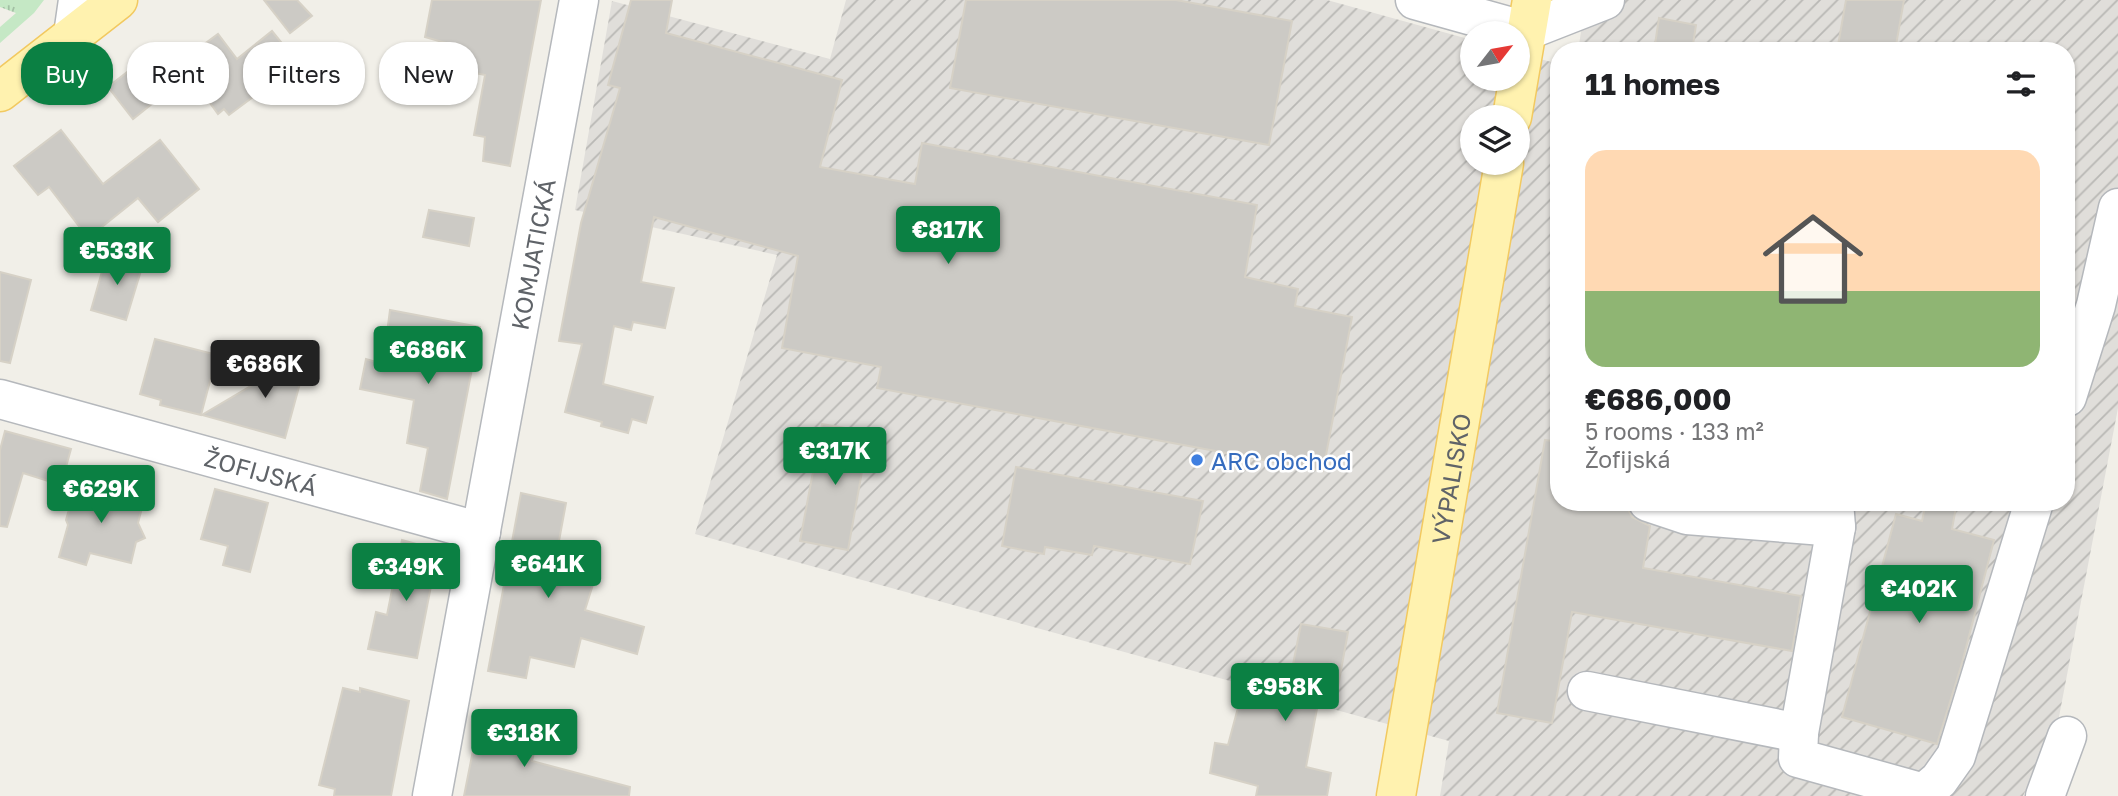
<!DOCTYPE html>
<html lang="en">
<head>
<meta charset="utf-8">
<style>
	:root { --surface:#fff; --page:#f6f6f6; --text:#202124; --muted:#757577; --accent:#0b8043 }
	body { margin:0; font-family:"Golos Text",sans-serif; background:var(--page); color:var(--text); height:100vh; display:flex; flex-direction:column; font-size:26px; white-space:nowrap }
	* { box-sizing:border-box; margin:0 }
	p { font-size:23px; color:var(--muted) }
	.icon { flex:none; width:38px; height:38px; fill:none; stroke:currentColor; stroke-width:2; stroke-linecap:round; stroke-linejoin:round }
	.map { position:relative; flex:1; overflow:hidden }
	.side { position:absolute; left:1550px; top:42px; width:525px; height:469px; display:flex; flex-direction:column; background:var(--surface); border-radius:28px; box-shadow:0 2px 5px #0004 }
	.side>* { flex:none }
	.top-card { position:absolute; left:21px; top:42px; width:665px; height:63px; display:flex; gap:14px }
	.needle { width:46px; rotate:59deg }
	.buttons { position:absolute; left:1460px; top:21px; display:grid; gap:14px }
	.buttons a { display:grid; place-items:center; width:70px; height:70px; border-radius:50%; background:var(--surface); box-shadow:0 2px 5px #0004; font-size:35px }
	.price { position:absolute; translate:-50% -60px; padding:0 16px; border-radius:7px; background:var(--accent); color:#fff; font-size:23px; line-height:46px; filter:drop-shadow(0 2px 4px #0008) }
	.price::after { content:''; position:absolute; left:50%; top:42px; width:21px; height:16px; margin-left:-10px; background:inherit; clip-path:polygon(0 0,100% 0,50% 100%) }
	.price.current { background:#222; color:#fff }
	ul { padding:0; list-style:none }
	li { display:grid; align-content:center; gap:14px; height:371px; padding:0 35px }
	li span { display:grid; place-items:center; height:217px; border-radius:21px; color:#555 }
	li>.icon { margin-inline-start:auto }
	span .icon { width:126px; height:126px; fill:#fffc; stroke-width:1 }
	li b { font-size:30px }
	h2 { display:flex; justify-content:space-between; align-items:center; height:84px; padding:0 35px; font-size:30px }
	.chip { padding:0 24px; border-radius:28px; background:var(--surface); box-shadow:0 2px 5px #0004; font-size:24px; line-height:63px }
	.chip.current { background:var(--accent); color:#fff }
	.map>svg:first-child { display:block }
	.industrial { fill:url(#industrial-furrows); fill-rule:evenodd }
	.grass { fill:url(#grass-tufts) }
	.building { fill:#cccac5; stroke:#d6d1c6; stroke-width:2 }
	.lines { fill:none; stroke-linecap:round; stroke-linejoin:round }
	.minor-casing { stroke:#b5b8bc; stroke-width:41 }
	.major-casing { stroke:#f2c960; stroke-width:41 }
	.minor { stroke:#fff; stroke-width:38 }
	.major { stroke:#fff2af; stroke-width:38 }
	.shop-dot { fill:#3f7fe0; stroke:#fff; stroke-width:2.5 }
	.labels { text-anchor:middle; dominant-baseline:central; stroke-width:5; stroke-linejoin:round; paint-order:stroke }
	.street-label { font-size:24px; fill:#5f6368; stroke:#fff }
	.shop-label { font-size:24px; fill:#366cbe; stroke:#fff; text-anchor:start }
</style>
</head>
<body>
<div class="map">
<svg width="2118" height="796" viewBox="0 0 2118 796">
	<defs>
		<pattern id="industrial-furrows" width="10" height="10" patternUnits="userSpaceOnUse" patternTransform="scale(1.75)"><rect width="10" height="10" fill="#e0deda"/><path d="M-1 1l2-2M0 10L10 0M9 11l2-2" fill="none" stroke="#b9b8b5"/></pattern>
		<pattern id="grass-tufts" width="24" height="20" patternUnits="userSpaceOnUse" patternTransform="scale(1.75)"><rect width="24" height="20" fill="#c5e8c5"/><path d="M3 7l-1-3M5 7V3M7 7l1-3M15 17l-1-3M17 17v-4M19 17l1-3" fill="none" stroke="#a3c0a4"/></pattern>
	</defs>
	<rect width="100%" height="100%" fill="#f1efe8"/>
	<path class="industrial" d="M 846,0 L 1327,0 L 1472,40 L 1472,79 L 1517,79 L 1517,53 L 1559,64 L 1559,502 L 2067,502 L 2067,51 L 1578,51 L 1586,0 L 2118,0 L 2118,408 L 2058,722 L 2023,796 L 1440,796 L 1449,741 L 695,534 L 777,255 L 575,210 L 612,1 L 830,59 ZM 1472,117 L 1517,117 L 1517,163 L 1472,163 Z"/>
	<polygon class="grass" points="0,0 44,0 34,13 0,43 0,27 16,13 0,7"/>
	<g class="building">
		<polygon points="264,0 297,0 312,16 290,33"/>
		<polygon points="432,0 541,0 510,166 483,161 485,137 474,135 485,75 441,66 446,43 425,37"/>
		<polygon points="631,0 672,0 666,33 842,80 820,167 915,184 922,143 1257,205 1245,277 1298,289 1295,306 1352,317 1323,471 877,388 881,367 782,348 798,256 654,217 641,282 674,288 665,328 633,322 631,330 614,326 603,384 653,397 646,423 632,419 628,433 601,426 602,422 565,412 582,344 559,341 581,223 620,88 608,85"/>
		<polygon points="966,0 1176,0 1292,21 1269,145 950,88"/>
		<polygon points="1846,0 1904,0 1895,51 1837,51"/>
		<polygon points="1659,18 1696,25 1692,51 1654,51"/>
		<polygon points="272,31 298,63 229,115 224,109 218,114 180,62 218,34 237,59"/>
		<polygon points="144,59 168,91 133,119 108,87"/>
		<polygon points="61,130 103,184 160,140 199,189 158,222 138,198 88,238 49,187 38,195 14,166"/>
		<polygon points="429,210 474,218 469,246 423,237"/>
		<polygon points="107,254 143,264 126,320 91,310"/>
		<polygon points="0,272 31,280 10,363 0,361"/>
		<polygon points="390,310 480,327 447,499 420,491 428,448 407,443 414,400 360,389 366,359 383,364"/>
		<polygon points="155,339 217,355 201,415 160,405 161,400 140,394"/>
		<polygon points="271,356 305,365 285,438 202,415 266,377"/>
		<polygon points="822,424 869,432 848,550 800,541"/>
		<polygon points="5,431 71,449 61,485 23,473 7,527 0,526 0,450"/>
		<polygon points="1545,440 1559,442 1559,502 1596,502 1628,509 1632,517 1650,526 1643,568 1801,596 1792,651 1572,612 1552,723 1497,713"/>
		<polygon points="1016,467 1203,501 1190,564 1094,546 1092,555 1045,547 1044,554 1002,546"/>
		<polygon points="77,481 118,493 122,498 143,504 138,523 145,538 136,542 131,563 90,553 86,565 59,557 68,525 66,520"/>
		<polygon points="215,489 268,503 250,572 223,565 228,546 201,539"/>
		<polygon points="521,493 566,503 554,568 595,578 585,610 644,627 637,654 581,638 574,667 530,657 526,678 488,671"/>
		<polygon points="1926,502 1956,507 1952,529 1994,540 1962,663 1937,744 1842,717 1896,514 1922,521"/>
		<polygon points="402,540 438,550 417,658 368,649 376,612 387,615"/>
		<polygon points="1301,624 1348,632 1335,703 1319,698 1306,767 1331,773 1327,796 1256,796 1258,786 1210,773 1215,743 1228,745 1243,689 1286,700"/>
		<polygon points="343,688 360,692 360,688 409,701 391,796 334,796 335,789 319,785"/>
		<polygon points="479,720 538,736 532,761 630,787 629,796 464,796"/>
	</g>
	<g class="lines">
		<defs>
			<g id="minor">
				<polyline points="1415,0 1526,31 1605,0"/>
				<polyline points="73,35 78,0"/>
				<polyline points="2067,397 2096,305 2118,208"/>
				<path id="s1" d="M 0,399 L 481,532"/>
				<polyline points="1648,502 1687,515 1836,527"/>
				<polyline points="1834,502 1836,527 1799,733 1798,758 1924,793"/>
				<polyline points="1587,691 1799,733"/>
				<path id="s2" d="M 432,796 L 579,0"/>
				<polyline points="1920,796 1939,780 1956,756 2034,502"/>
				<polyline points="2045,796 2067,736"/>
			</g>
			<g id="major">
				<polyline points="0,92 118,0"/>
				<polyline points="1512,117 1532,0"/>
				<path id="s3" d="M 1396,796 L 1504,163"/>
			</g>
		</defs>
		<use href="#minor" class="minor-casing"/>
		<use href="#major" class="major-casing"/>
		<use href="#minor" class="minor"/>
		<use href="#major" class="major"/>
	</g>
	<circle class="shop-dot" cx="1197" cy="460" r="7"/>
	<g class="labels">
		<g class="street-label">
			<text stroke="none"><textPath href="#s2" startOffset="551">KOMJATICKÁ</textPath></text>
			<text stroke="none"><textPath href="#s1" startOffset="271">ŽOFIJSKÁ</textPath></text>
			<text stroke="none"><textPath href="#s3" startOffset="322">VÝPALISKO</textPath></text>
		</g>
		<g class="shop-label">
			<text x="1211" y="460">ARC obchod</text>
		</g>
	</g>
</svg>
<div class="buttons">
<a><svg class="needle" viewBox="-14 -14 28 28"><path d="M0-13l5 13h-10z" fill="#e53935"/><path d="M0 13l5-13h-10z" fill="#757577"/></svg></a>
<a><svg class="icon" aria-label="layers" viewBox="0 0 24 24"><path d="M12 4l9 5-9 5-9-5zM3 14l9 5 9-5"/></svg></a>
</div>
<b class="price" style="left:948px;top:266px">€817K</b>
<b class="price" style="left:117px;top:287px">€533K</b>
<b class="price" style="left:428px;top:386px">€686K</b>
<b class="price current" style="left:265px;top:400px">€686K</b>
<b class="price" style="left:835px;top:487px">€317K</b>
<b class="price" style="left:101px;top:525px">€629K</b>
<b class="price" style="left:548px;top:600px">€641K</b>
<b class="price" style="left:406px;top:603px">€349K</b>
<b class="price" style="left:1919px;top:625px">€402K</b>
<b class="price" style="left:1285px;top:723px">€958K</b>
<b class="price" style="left:524px;top:769px">€318K</b>
<div class="top-card">
<a class="chip current">Buy</a>
<a class="chip">Rent</a>
<a class="chip">Filters</a>
<a class="chip">New</a>
</div>
<section class="side">
<h2>11 homes<svg class="icon" aria-label="filters" viewBox="0 0 24 24"><path d="M4 7h16M4 17h16"/><circle cx="9" cy="7" r="2"/><circle cx="15" cy="17" r="2"/></svg></h2>
<ul>
<li><span style="background:linear-gradient(#ffd9b3 65%,#8fb573 0)"><svg class="icon" aria-label="home" viewBox="0 0 24 24"><path d="M3 11l9-7 9 7M6 9v11h12V9"/></svg></span><div><b>€686,000</b><p>5 rooms · 133 m²</p><p>Žofijská</p></div></li>
</ul>
</section>
</div>
</body>
</html>
